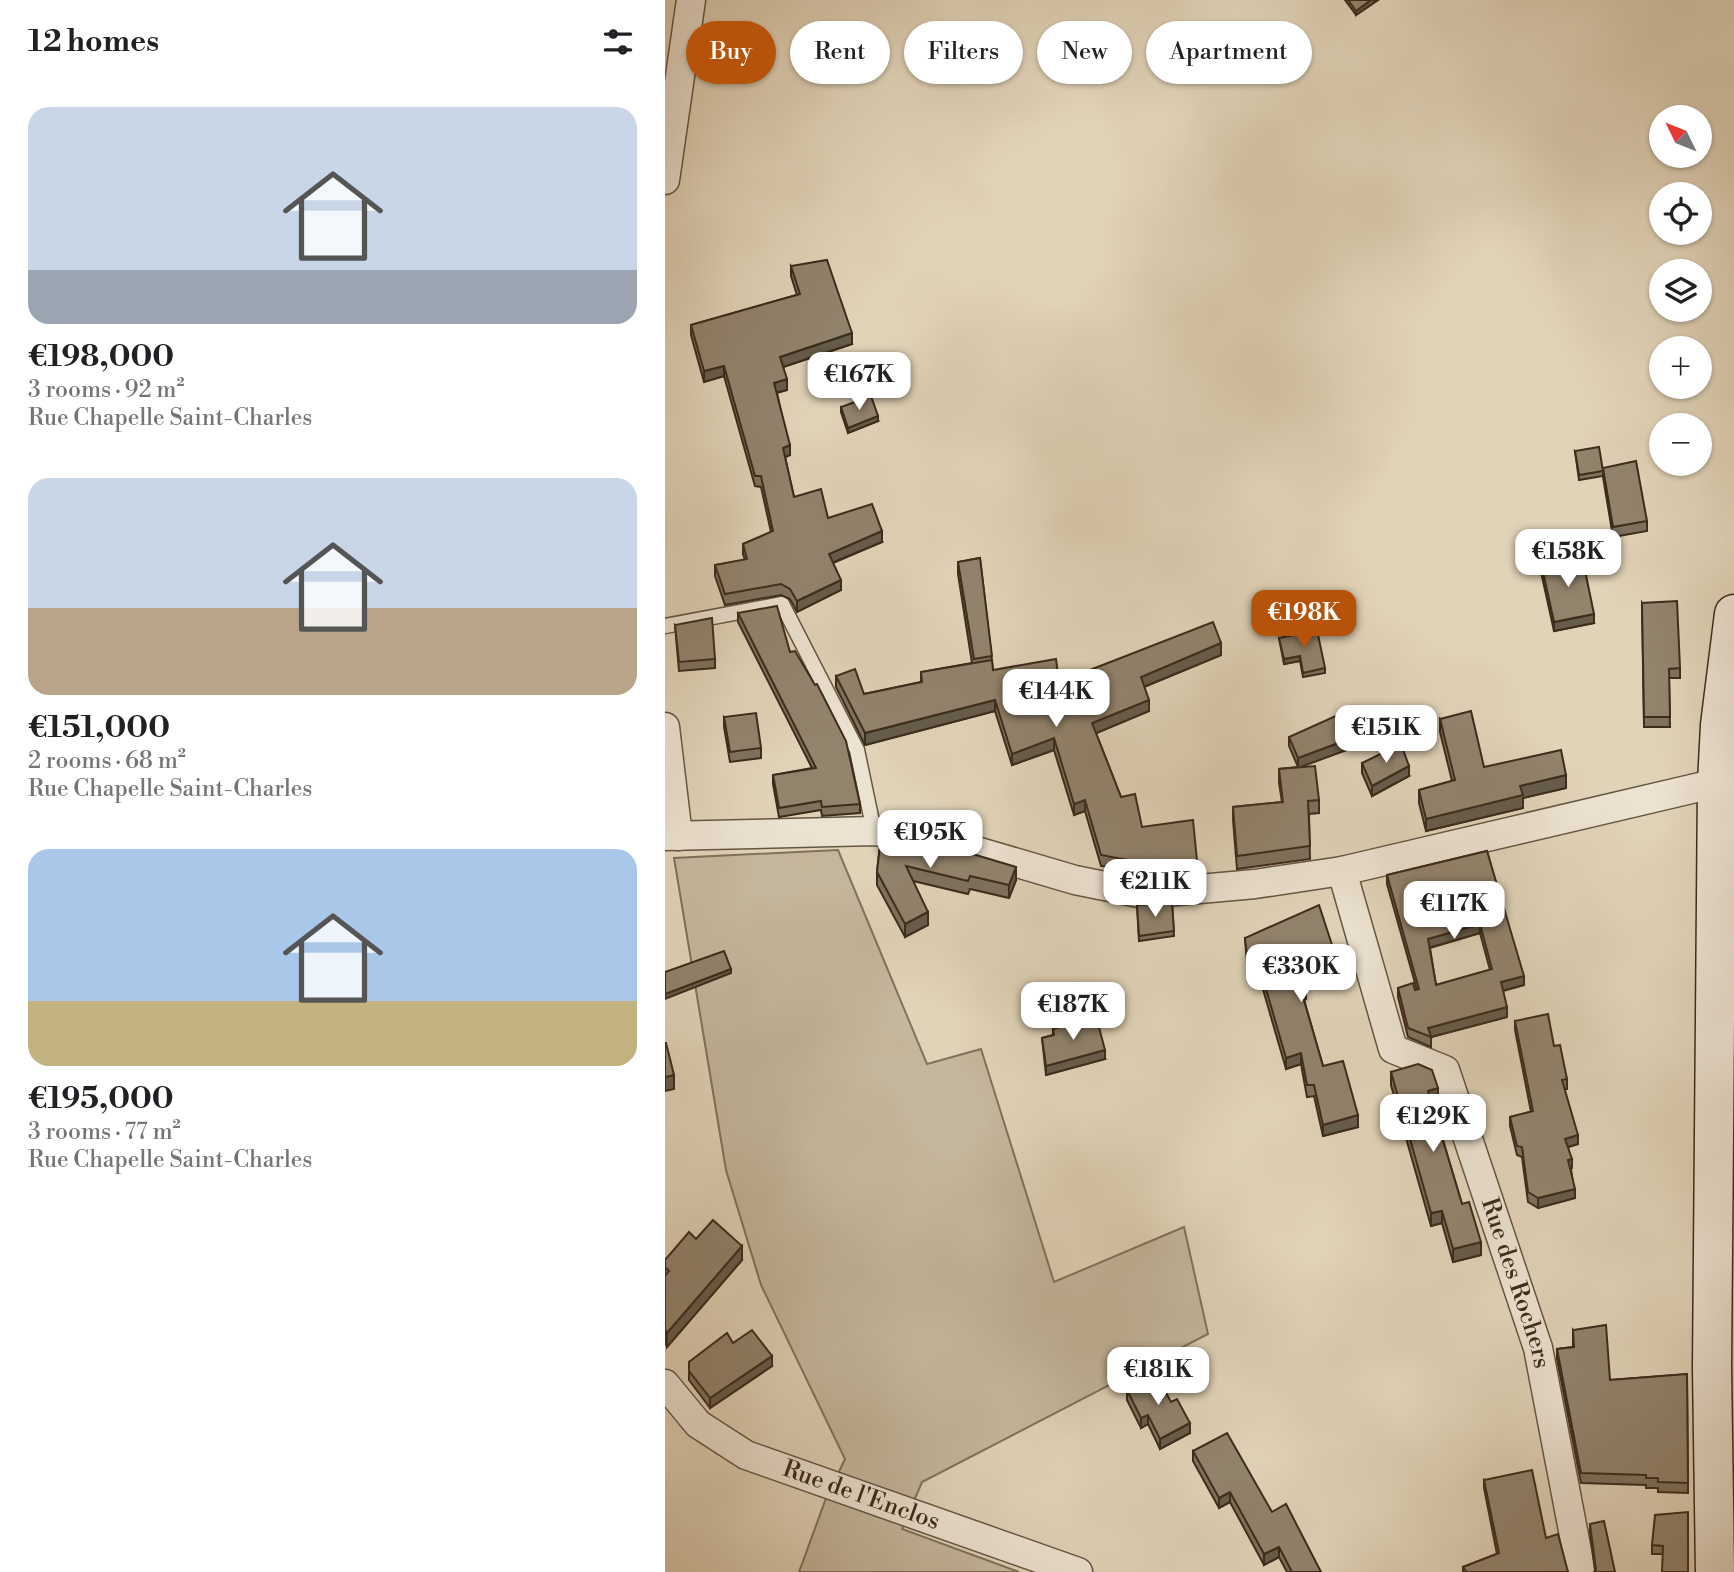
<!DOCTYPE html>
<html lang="en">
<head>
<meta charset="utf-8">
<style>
	:root { --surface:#fff; --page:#f6f6f6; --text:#202124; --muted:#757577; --accent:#b45309 }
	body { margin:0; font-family:"Libre Bodoni",serif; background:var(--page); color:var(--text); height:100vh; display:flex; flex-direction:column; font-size:26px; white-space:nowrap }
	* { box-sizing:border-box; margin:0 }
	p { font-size:23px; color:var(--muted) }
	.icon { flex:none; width:38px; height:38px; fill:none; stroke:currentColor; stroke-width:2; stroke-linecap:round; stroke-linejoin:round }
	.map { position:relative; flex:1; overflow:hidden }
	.sheet { display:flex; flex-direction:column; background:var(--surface); width:665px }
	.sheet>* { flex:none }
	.top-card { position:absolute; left:21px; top:21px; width:665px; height:63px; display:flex; gap:14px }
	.needle { width:46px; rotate:313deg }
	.buttons { position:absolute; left:984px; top:105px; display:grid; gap:14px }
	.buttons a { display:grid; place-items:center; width:63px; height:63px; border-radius:50%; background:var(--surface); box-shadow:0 2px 5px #0004; font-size:35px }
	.price { position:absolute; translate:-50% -60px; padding:0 16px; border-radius:14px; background:#fff; color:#222; font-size:23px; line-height:46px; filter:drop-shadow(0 2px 4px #0008) }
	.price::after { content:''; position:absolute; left:50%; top:42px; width:21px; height:16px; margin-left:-10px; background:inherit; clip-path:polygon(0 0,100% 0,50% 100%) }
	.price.selected { background:var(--accent); color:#fff }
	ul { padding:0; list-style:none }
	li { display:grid; align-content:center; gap:14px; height:371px; padding:0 28px }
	li span { display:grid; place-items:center; height:217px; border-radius:21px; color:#555 }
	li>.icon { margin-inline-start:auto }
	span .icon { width:126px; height:126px; fill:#fffc; stroke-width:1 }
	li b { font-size:30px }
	h2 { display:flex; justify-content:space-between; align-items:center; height:84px; padding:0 28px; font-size:30px }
	.tag { padding:0 24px; border-radius:32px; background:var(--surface); box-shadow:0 2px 5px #0004; font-size:24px; line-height:63px }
	.tag.selected { background:var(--accent); color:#fff }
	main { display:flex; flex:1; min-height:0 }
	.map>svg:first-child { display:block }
	.green { fill:#c5b79d; stroke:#80725c; stroke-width:2 }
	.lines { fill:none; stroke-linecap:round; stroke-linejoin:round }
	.service-casing { stroke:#655643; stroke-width:17 }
	.minor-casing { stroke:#655643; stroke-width:31 }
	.secondary-casing { stroke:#3c2c1c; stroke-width:41 }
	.service { stroke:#ece2d1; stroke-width:14 }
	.minor { stroke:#ece2d1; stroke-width:28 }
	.secondary { stroke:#ece2d1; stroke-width:38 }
	.wall { fill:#7e715e; stroke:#3c2c1c; stroke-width:2; fill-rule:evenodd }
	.shaded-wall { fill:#665c4c; stroke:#3c2c1c; stroke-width:2 }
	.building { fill:#92836d; stroke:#3c2c1c; stroke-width:2; fill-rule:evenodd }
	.labels { text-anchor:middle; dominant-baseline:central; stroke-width:7; stroke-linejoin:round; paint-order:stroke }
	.street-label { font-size:24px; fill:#3c2c1c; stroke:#ece2d1 }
</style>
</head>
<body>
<main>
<section class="sheet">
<h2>12 homes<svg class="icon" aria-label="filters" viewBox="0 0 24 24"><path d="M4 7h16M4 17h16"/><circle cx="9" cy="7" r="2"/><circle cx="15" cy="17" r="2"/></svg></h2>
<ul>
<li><span style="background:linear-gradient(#c9d6e8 75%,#9aa5b1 0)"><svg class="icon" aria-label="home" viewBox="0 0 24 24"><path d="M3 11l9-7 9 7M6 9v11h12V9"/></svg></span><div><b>€198,000</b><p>3 rooms · 92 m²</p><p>Rue Chapelle Saint-Charles</p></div></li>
<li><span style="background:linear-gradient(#c9d6e8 60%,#b9a48a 0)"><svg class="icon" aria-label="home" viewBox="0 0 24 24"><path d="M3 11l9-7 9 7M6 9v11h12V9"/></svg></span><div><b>€151,000</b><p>2 rooms · 68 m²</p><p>Rue Chapelle Saint-Charles</p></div></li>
<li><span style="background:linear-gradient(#a9c7e8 70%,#c2b280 0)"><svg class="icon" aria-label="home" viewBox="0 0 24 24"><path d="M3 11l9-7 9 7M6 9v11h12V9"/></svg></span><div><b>€195,000</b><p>3 rooms · 77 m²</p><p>Rue Chapelle Saint-Charles</p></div></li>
</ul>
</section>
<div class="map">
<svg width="1069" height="1572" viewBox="0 0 1069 1572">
	<rect width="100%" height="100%" fill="#e1d3b8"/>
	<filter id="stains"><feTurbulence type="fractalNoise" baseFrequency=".00286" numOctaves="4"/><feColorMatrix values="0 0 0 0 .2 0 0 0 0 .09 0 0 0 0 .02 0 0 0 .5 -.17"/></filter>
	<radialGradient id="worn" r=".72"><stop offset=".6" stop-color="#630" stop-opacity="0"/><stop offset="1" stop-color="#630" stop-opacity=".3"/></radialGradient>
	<polygon class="green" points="173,850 262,1064 316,1049 389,1282 519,1227 543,1334 257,1482 237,1529 354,1572 134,1572 160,1501 180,1459 96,1285 61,1170 9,858"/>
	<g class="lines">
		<defs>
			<polyline id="service" points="0,626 117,604 192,750 209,831"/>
			<g id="minor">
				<polyline points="0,180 26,0"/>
				<polyline points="0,727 13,836"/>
				<polyline points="0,836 209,831 267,838 410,880 479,894 590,884 677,871 1052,783"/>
				<path id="s1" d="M 677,871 L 728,1049 L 780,1070 L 873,1348 L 916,1572"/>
				<path id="s2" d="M 0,1384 L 33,1424 L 81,1455 L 413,1572"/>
			</g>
			<polyline id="secondary" points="1050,1572 1047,1368 1052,783 1055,725 1069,614"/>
		</defs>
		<use href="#service" class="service-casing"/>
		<use href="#minor" class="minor-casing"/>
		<use href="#secondary" class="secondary-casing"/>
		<use href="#service" class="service"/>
		<use href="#minor" class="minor"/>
		<use href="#secondary" class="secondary"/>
	</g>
	<g class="wall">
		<polygon points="680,0 713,0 691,15"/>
		<polygon points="126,266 187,344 118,367 122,390 112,393 125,455 120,457 129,497 163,518 217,542 168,563 176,590 132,612 125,599 116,595 60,605 50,576 50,565 80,560 78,554 78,544 106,532 96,487 90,486 59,376 39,382 26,335 26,325 132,295 126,276"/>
		<polygon points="176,407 213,421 183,433 176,412"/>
		<polygon points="910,451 938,471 938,476 914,480"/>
		<polygon points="938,468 982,521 982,531 948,537 938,477"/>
		<polygon points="315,558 328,670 394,682 556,655 479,687 484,711 431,733 456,797 477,827 532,861 532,873 489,876 436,866 420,811 409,815 389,750 347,765 330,711 200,745 171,687 171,676 199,694 256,682 256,672 307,663 293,574 293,562"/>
		<polygon points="876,563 929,623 889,631 876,572"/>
		<polygon points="977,603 1015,668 1015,678 1004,678 1005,727 979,727"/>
		<polygon points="73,613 125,652 195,804 195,813 157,816 156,810 114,817 108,784 108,775 147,768 73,622"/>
		<polygon points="10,625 50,659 50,668 14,671"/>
		<polygon points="614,638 660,668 660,673 638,677 635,661 619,664"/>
		<polygon points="59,717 96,748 96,758 65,762 59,727"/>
		<polygon points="775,719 819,767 901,788 858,798 858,808 761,831 754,803 754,790 787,781 775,732"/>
		<polygon points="624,737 695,745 633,767 654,800 654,813 644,814 645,859 572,869 568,820 568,807 617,802 614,783 614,769 633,767 624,746"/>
		<polygon points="697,763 744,776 707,796 697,773"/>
		<polygon points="216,836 351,880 344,898 305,889 303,894 248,881 263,925 240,937 212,885 212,872"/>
		<path d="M 822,851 L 859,985 L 838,991 L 842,1017 L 766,1037 L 766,1047 L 743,1037 L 733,997 L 733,988 L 752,990 L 722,884 L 722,875 ZM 815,933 L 825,970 L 771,985 L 765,948 Z"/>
		<polygon points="507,903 509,936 474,941 472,905"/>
		<polygon points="580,938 670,954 670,965 635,966 641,999 639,1000 658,1066 693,1127 658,1136 649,1096 642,1097 636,1064 621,1069 593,972 583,976"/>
		<polygon points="850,1021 889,1046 902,1079 902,1089 899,1089 913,1144 903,1147 910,1198 873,1208 863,1202 857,1157 852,1155 845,1126 845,1117 866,1112 850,1030"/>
		<polygon points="388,1029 440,1059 381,1075 377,1038 388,1035"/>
		<polygon points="726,1072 773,1101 767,1103 797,1204 816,1255 788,1262 777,1223 766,1226 726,1085"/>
		<polygon points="31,1239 77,1260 2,1347 0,1343 0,1260"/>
		<polygon points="908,1330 945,1380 1022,1374 1023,1493 993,1492 993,1488 981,1488 981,1485 916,1483 892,1359 892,1349 908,1347"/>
		<polygon points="68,1343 107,1366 45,1408 24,1380 24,1362"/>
		<polygon points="462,1390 506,1402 525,1433 495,1449 483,1424 476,1428 462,1400"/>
		<polygon points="528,1451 607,1512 656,1572 622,1572 614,1557 599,1565 565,1502 554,1508 528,1461"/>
		<polygon points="819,1480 881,1538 903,1572 798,1572 798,1567 832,1554 819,1488"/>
		<polygon points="1023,1512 998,1554 987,1554 987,1545"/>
		<polygon points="925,1524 950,1572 930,1571 925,1532"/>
	</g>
	<g class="shaded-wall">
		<polygon points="706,0 713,0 691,15 691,11"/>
		<polygon points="187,333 187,344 115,368 115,357"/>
		<polygon points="59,366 59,376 39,382 39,371"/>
		<polygon points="122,379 122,390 109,393 109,383"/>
		<polygon points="213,416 213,421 183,433 183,428"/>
		<polygon points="125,445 125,455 118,458 118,448"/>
		<polygon points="217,531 217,542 164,564 164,554"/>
		<polygon points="176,580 176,590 132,612 132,601"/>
		<polygon points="929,614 929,623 889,631 889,622"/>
		<polygon points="556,643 556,655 476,688 476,677"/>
		<polygon points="635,656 635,661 619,664 619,659"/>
		<polygon points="330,700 330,711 200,745 200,733"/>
		<polygon points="484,700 484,711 427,735 427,723"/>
		<polygon points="695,735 695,745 633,768 633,758"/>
		<polygon points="389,738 389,750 347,765 347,754"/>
		<polygon points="744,766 744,776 707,796 707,786"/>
		<polygon points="901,775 901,788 858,798 858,808 761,831 761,819 855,786"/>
		<polygon points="420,800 420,811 409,815 409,804"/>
		<polygon points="351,867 351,880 344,898 344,885"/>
		<polygon points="263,912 263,925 240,937 240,924"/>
		<polygon points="815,924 815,933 763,948 763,939"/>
		<polygon points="593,961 593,972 583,976 583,965"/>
		<polygon points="66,969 66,973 0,999 0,994"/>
		<polygon points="859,976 859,985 836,991 836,982"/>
		<polygon points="641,988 641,999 636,1001 636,990"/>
		<polygon points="842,1007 842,1017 766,1037 763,1028"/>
		<polygon points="440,1050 440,1059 381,1075 381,1066"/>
		<polygon points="636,1053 636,1064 621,1069 621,1058"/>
		<polygon points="9,1075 9,1089 0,1091 0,1077"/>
		<polygon points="773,1088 773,1101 763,1104 763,1091"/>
		<polygon points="693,1115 693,1127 658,1136 658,1125"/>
		<polygon points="913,1135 913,1144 900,1148 900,1139"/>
		<polygon points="907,1159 907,1168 903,1169 903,1160"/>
		<polygon points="910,1189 910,1198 873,1208 873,1198"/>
		<polygon points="777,1211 777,1223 766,1226 766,1213"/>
		<polygon points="816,1242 816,1255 788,1262 788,1249"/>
		<polygon points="77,1246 77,1260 2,1347 2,1333"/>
		<polygon points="107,1356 107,1366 45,1408 45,1398"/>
		<polygon points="483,1415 483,1424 476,1428 476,1418"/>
		<polygon points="525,1423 525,1433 495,1449 495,1439"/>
		<polygon points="565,1492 565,1502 554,1508 554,1498"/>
		<polygon points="614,1547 614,1557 599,1565 599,1554"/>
	</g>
	<g class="building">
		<polygon points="683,0 706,0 691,11"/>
		<polygon points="162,260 187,333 115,357 122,379 109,383 125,445 118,448 129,497 156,489 163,518 207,504 217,531 164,554 176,580 132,601 125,589 116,584 60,594 50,565 82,559 78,544 108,531 96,476 90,476 59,366 39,371 26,325 135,294 126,266"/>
		<polygon points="206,396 213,416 183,428 176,407"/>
		<polygon points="934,447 938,471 914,475 910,451"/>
		<polygon points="971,461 982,521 948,527 938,468"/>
		<polygon points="917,556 929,614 889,622 876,563"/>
		<polygon points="315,558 327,656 309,659 293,562"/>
		<polygon points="1012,601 1015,668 1004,669 1005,717 979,717 977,603"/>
		<polygon points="112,606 125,652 130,651 150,685 152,684 181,741 195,804 157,807 156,801 114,808 108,775 151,768 73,613"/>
		<polygon points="47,618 50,659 14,662 10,625"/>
		<polygon points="548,622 556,643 476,677 484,700 427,723 456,797 470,794 477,827 528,820 532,861 489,865 436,855 420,800 409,804 389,738 347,754 330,700 200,733 171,676 190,669 199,694 257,682 256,672 327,660 328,670 391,659 394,682"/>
		<polygon points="652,630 660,668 638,673 635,656 619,659 614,638"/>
		<polygon points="684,710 695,735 633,758 624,737"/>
		<polygon points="806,711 819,767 896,750 901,775 855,786 858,795 761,819 754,790 790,780 775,719"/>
		<polygon points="91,713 96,748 65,752 59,717"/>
		<polygon points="736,744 744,766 707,786 697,763"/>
		<polygon points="650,766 654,800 643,801 645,846 572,856 568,807 618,802 614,769"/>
		<polygon points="216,836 264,841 351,867 344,885 305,876 303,881 241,866 263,912 240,924 212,872"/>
		<path d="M 822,851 L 859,976 L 836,982 L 842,1007 L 763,1028 L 766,1037 L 743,1028 L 733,988 L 748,983 L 750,990 L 754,989 L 722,875 ZM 815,924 L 827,969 L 771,985 L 763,939 Z"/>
		<polygon points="507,903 509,931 474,936 472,905"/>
		<polygon points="654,905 670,954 631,955 641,988 636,990 658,1066 678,1061 693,1115 658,1125 649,1085 642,1085 636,1053 621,1058 593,961 583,965 580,938"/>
		<polygon points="59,951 66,969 0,994 0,972"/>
		<polygon points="883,1014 889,1046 895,1045 902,1079 897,1080 913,1135 900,1139 907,1159 903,1160 910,1189 873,1198 863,1192 857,1147 852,1146 845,1117 868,1111 850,1021"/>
		<polygon points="431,1016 440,1050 381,1066 377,1038 389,1035 388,1029"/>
		<polygon points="0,1043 1,1043 9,1075 0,1077"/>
		<polygon points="753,1064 767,1070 773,1088 763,1091 797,1204 804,1202 816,1242 788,1249 777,1211 766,1213 726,1072"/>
		<polygon points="48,1220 77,1246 2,1333 0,1329 0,1276 4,1271 0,1267 0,1260 24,1232 31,1239"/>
		<polygon points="941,1325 945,1380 1022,1374 1023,1483 993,1482 993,1478 981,1478 981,1475 916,1473 892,1349 909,1347 908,1330"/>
		<polygon points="87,1330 107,1356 45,1398 24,1371 24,1362 62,1333 68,1343"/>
		<polygon points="492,1376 506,1402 512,1399 525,1423 495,1439 483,1415 476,1418 462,1390"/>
		<polygon points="562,1433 607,1512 621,1504 656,1572 627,1572 614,1547 599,1554 565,1492 554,1498 528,1451"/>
		<polygon points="867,1470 881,1538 893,1534 903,1572 802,1572 798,1567 834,1553 819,1480"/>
		<polygon points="1023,1512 1023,1572 997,1572 998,1546 987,1545 990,1515"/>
		<polygon points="939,1521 950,1572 929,1572 931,1570 925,1524"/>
	</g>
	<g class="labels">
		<g class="street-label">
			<text stroke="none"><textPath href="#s1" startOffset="466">Rue des Rochers</textPath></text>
			<text stroke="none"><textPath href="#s2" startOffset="231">Rue de l'Enclos</textPath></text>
		</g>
	</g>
	<rect width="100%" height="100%" filter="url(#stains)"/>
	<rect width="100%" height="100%" fill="url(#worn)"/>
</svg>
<div class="buttons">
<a><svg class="needle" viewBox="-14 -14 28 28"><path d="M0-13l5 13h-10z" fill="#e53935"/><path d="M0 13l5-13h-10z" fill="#757577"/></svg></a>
<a><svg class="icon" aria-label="locate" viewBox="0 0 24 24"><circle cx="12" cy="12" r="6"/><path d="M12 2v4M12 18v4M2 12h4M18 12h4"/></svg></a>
<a><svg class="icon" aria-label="layers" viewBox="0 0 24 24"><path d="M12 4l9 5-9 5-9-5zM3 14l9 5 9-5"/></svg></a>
<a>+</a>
<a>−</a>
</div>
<b class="price" style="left:194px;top:412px">€167K</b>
<b class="price" style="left:903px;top:589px">€158K</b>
<b class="price selected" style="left:639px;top:650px">€198K</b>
<b class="price" style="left:391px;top:729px">€144K</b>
<b class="price" style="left:721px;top:765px">€151K</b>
<b class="price" style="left:265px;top:870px">€195K</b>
<b class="price" style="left:490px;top:919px">€211K</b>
<b class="price" style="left:789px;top:941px">€117K</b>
<b class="price" style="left:636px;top:1004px">€330K</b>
<b class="price" style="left:408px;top:1042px">€187K</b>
<b class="price" style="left:768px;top:1154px">€129K</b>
<b class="price" style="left:493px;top:1407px">€181K</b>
<div class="top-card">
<a class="tag selected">Buy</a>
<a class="tag">Rent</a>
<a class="tag">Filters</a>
<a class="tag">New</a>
<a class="tag">Apartment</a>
</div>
</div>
</main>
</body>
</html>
